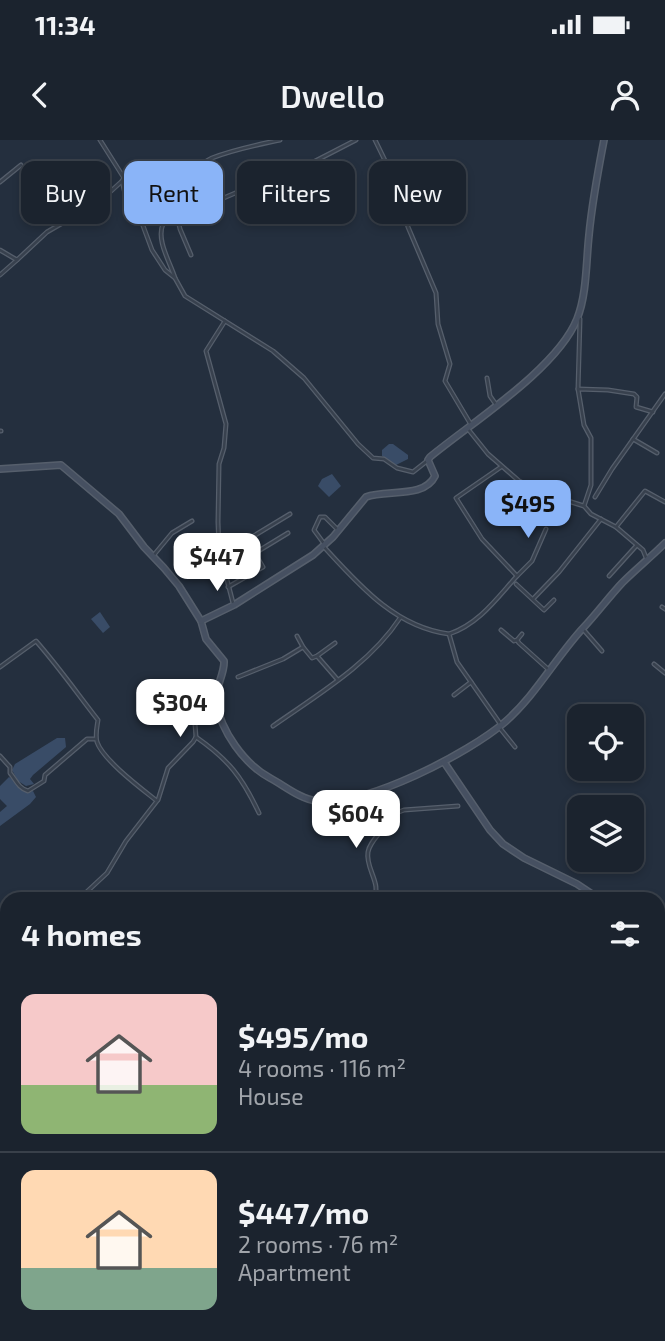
<!DOCTYPE html>
<html lang="en">
<head>
<meta charset="utf-8">
<style>
	:root { --surface:#1b232e; --page:#282f3a; --text:#f1f3f6; --muted:#a0a4aa; --line:#39404a; --accent:#8ab4f8 }
	body { margin:0; font-family:"Exo 2",sans-serif; background:var(--page); color:var(--text); height:100vh; display:flex; flex-direction:column; font-size:26px; white-space:nowrap }
	* { box-sizing:border-box; margin:0 }
	p { font-size:23px; color:var(--muted) }
	.icon { flex:none; width:38px; height:38px; fill:none; stroke:currentColor; stroke-width:2; stroke-linecap:round; stroke-linejoin:round }
	.map { position:relative; flex:1; overflow:hidden }
	.details { position:absolute; left:0px; top:752px; width:665px; height:450px; display:flex; flex-direction:column; background:var(--surface); border-radius:21px 21px 0 0; box-shadow:0 4px 10px #0003,0 0 0 2px var(--line) }
	.details>* { flex:none }
	.guide { position:absolute; left:21px; top:21px; width:623px; height:63px; display:flex; gap:14px }
	.buttons { position:absolute; left:567px; top:564px; display:grid; gap:14px }
	.buttons a { display:grid; place-items:center; width:77px; height:77px; border-radius:14px; background:var(--surface); box-shadow:0 4px 10px #0003,0 0 0 2px var(--line); font-size:35px }
	.price { position:absolute; translate:-50% -60px; padding:0 16px; border-radius:14px; background:#fff; color:#222; font-size:23px; line-height:46px; filter:drop-shadow(0 2px 4px #0008) }
	.price::after { content:''; position:absolute; left:50%; top:42px; width:21px; height:16px; margin-left:-10px; background:inherit; clip-path:polygon(0 0,100% 0,50% 100%) }
	.price.selected { background:var(--accent); color:#111 }
	ul { padding:0; list-style:none }
	li { display:flex; align-items:center; gap:21px; height:175px; padding:0 21px }
	li+li { border-top:2px solid var(--line) }
	li span { display:grid; place-items:center; flex:none; width:196px; height:140px; border-radius:14px; color:#555 }
	li>.icon { margin-inline-start:auto }
	span .icon { width:84px; height:84px; fill:#fffc; stroke-width:1 }
	li b { font-size:30px }
	h2 { display:flex; justify-content:space-between; align-items:center; height:84px; padding:0 21px; font-size:30px }
	.pill { padding:0 24px; border-radius:14px; background:var(--surface); box-shadow:0 4px 10px #0003,0 0 0 2px var(--line); font-size:24px; line-height:63px }
	.pill.selected { background:var(--accent); color:#111 }
	.status { display:flex; justify-content:space-between; align-items:center; height:49px; padding:0 35px; background:var(--surface); direction:ltr }
	.status svg { height:19px; fill:currentColor }
	header { display:flex; justify-content:space-between; align-items:center; height:91px; padding:0 21px; background:var(--surface); font-size:32px; font-weight:600 }
	.map>svg:first-child { display:block }
	.water { fill:#394c67 }
	.lines { fill:none; stroke-linecap:round; stroke-linejoin:round }
	.canal { stroke:#394c67; stroke-width:3.5 }
	.street-casing { stroke:#565f6c; stroke-width:5 }
	.secondary-casing { stroke:#565f6c; stroke-width:8 }
	.street { stroke:#38414e; stroke-width:2.5 }
	.secondary { stroke:#465061; stroke-width:5 }
</style>
</head>
<body>
<div class="status"><b>11:34</b><svg viewBox="0 0 49 12"><path d="M0 12V9h3v3zM5 12V6h3v6zM10 12V3h3v9zM15 12V0h3v12zM26 1h20v11H26zM47 4h2v5h-2z"/></svg></div>
<header><svg class="icon" aria-label="back" viewBox="0 0 24 24"><path d="M15 5l-7 7 7 7"/></svg>Dwello<svg class="icon" aria-label="person" viewBox="0 0 24 24"><circle cx="12" cy="8" r="4"/><path d="M4 21q1-7 8-7t8 7"/></svg></header>
<div class="map">
<svg width="665" height="1201" viewBox="0 0 665 1201">
	<rect width="100%" height="100%" fill="#242f3e"/>
	<g class="water">
		<polygon points="389,304 393,304 408,315 408,319 396,325 382,316 382,310"/>
		<polygon points="332,334 341,346 329,357 318,346 322,339"/>
		<polygon points="100,472 110,487 103,493 91,479"/>
		<polygon points="57,598 65,598 66,607 33,635 30,639 34,644 26,646 18,641 12,630 15,624"/>
		<path d="M 9,637 C 19,643 18,653 33,651 L 36,657 L 30,664 L 0,686 L 0,672 L 7,666 L 0,659 L 0,646 Z"/>
		<polygon points="7,790 7,841 0,848 0,802 5,800 5,792"/>
		<polygon points="658,1090 665,1113 665,1201 643,1201 639,1195 658,1195"/>
		<polygon points="368,1195 442,1195 433,1201 371,1201"/>
		<polygon points="455,1195 514,1195 505,1201 457,1201"/>
	</g>
	<g class="lines">
		<g class="canal">
			<polyline points="658,1034 665,1042"/>
			<polyline points="658,1085 665,1073"/>
		</g>
		<defs>
			<g id="street">
				<polyline points="100,0 124,38 122,41 126,58 142,83 152,110 165,130 175,138 185,156 273,211 304,238 358,304 373,318 384,319 397,328 413,332 427,321"/>
				<polyline points="375,0 394,39 408,87 436,153 438,184 450,224 445,241 470,283"/>
				<path d="M 124,38 C 145,36 168,39 189,32 C 198,29 203,22 212,18 C 235,9 257,5 280,0"/>
				<polyline points="0,42 21,25"/>
				<polyline points="177,76 180,89 191,115"/>
				<polyline points="0,110 17,120 47,92 99,62 121,42"/>
				<polyline points="0,135 17,120"/>
				<path d="M 175,138 C 170,122 156,100 163,84 L 261,42 L 292,33 L 356,0"/>
				<polyline points="578,177 580,179 578,249"/>
				<polyline points="225,181 206,211 226,284 224,308 219,324 218,382 219,409 233,463"/>
				<polyline points="487,238 490,256 497,266"/>
				<polyline points="468,289 488,314 519,341 552,356 584,366 591,374 616,387 643,410 647,420"/>
				<polyline points="0,291 1,291"/>
				<polyline points="633,299 657,313"/>
				<polyline points="501,327 456,358 482,399 517,436 532,421 546,389"/>
				<polyline points="595,357 612,329 665,254"/>
				<polyline points="584,366 591,345 591,298 584,285 578,249 608,250 634,254 637,257 636,267 653,272"/>
				<polyline points="616,387 645,351 665,362"/>
				<polyline points="325,405 314,390 320,377 325,377 338,390"/>
				<path d="M 324,407 C 359,445 395,487 449,494 L 457,522 L 471,542"/>
				<polyline points="255,413 288,393"/>
				<polyline points="153,416 172,393 192,381"/>
				<polyline points="609,436 637,405"/>
				<polyline points="516,444 544,470 554,460"/>
				<polyline points="228,447 263,427 247,400 290,374"/>
				<polyline points="533,459 559,432 601,379"/>
				<polyline points="662,467 665,469"/>
				<polyline points="582,488 602,511"/>
				<polyline points="501,490 514,501 517,500"/>
				<path d="M 449,494 C 479,484 497,458 517,436"/>
				<polyline points="522,494 517,500 519,503 549,530"/>
				<polyline points="297,496 303,507"/>
				<polyline points="317,516 335,503"/>
				<polyline points="654,524 665,533"/>
				<path d="M 0,527 L 36,501 C 58,526 77,553 98,580 C 97,587 95,594 97,602 C 103,620 142,649 157,661 L 126,701 L 107,733 L 78,760"/>
				<polyline points="238,537 283,519 303,507 312,518 317,516 337,539"/>
				<polyline points="454,555 471,542 501,585"/>
				<path d="M 273,586 C 317,555 370,524 400,478"/>
				<polyline points="499,587 515,607"/>
				<path d="M 196,597 C 229,620 242,637 259,673"/>
				<path d="M 0,616 L 10,627 L 10,633 C 16,640 18,648 28,651 L 44,641 L 45,635 L 87,599 L 95,599"/>
				<polyline points="356,658 372,670 391,675 404,670 458,666"/>
				<polyline points="158,660 168,628 193,602 196,597 195,584 211,561 215,558"/>
				<path d="M 373,760 C 383,744 365,729 368,712 C 370,699 386,690 391,675"/>
				<polyline points="0,796 7,791"/>
				<polyline points="658,813 665,838"/>
				<polyline points="0,842 7,835"/>
				<polyline points="658,870 665,868"/>
				<polyline points="658,892 665,897"/>
				<polyline points="658,908 665,900"/>
				<polyline points="658,968 661,972 658,974"/>
				<polyline points="438,1201 447,1195"/>
			</g>
			<g id="secondary">
				<path d="M 0,329 L 61,325 L 119,374 L 144,407 L 164,428 L 179,446 L 201,481 L 206,499 L 224,521 C 225,534 214,549 216,562 C 221,591 244,624 270,638 C 285,646 300,659 317,661 C 365,667 469,613 505,582 C 536,555 556,517 584,487 C 597,473 609,457 622,443 C 636,429 651,417 665,403"/>
				<path d="M 201,481 L 234,465 L 313,415 L 333,397 L 366,357 C 386,349 424,359 435,336 L 428,320 L 430,317 C 471,283 557,229 577,179 C 587,154 586,122 589,95 C 592,63 598,31 604,0"/>
				<polyline points="444,622 490,690 503,704 524,718 577,744 601,760"/>
				<polyline points="658,1026 665,1034"/>
			</g>
		</defs>
		<use href="#street" class="street-casing"/>
		<use href="#secondary" class="secondary-casing"/>
		<use href="#street" class="street"/>
		<use href="#secondary" class="secondary"/>
	</g>
</svg>
<div class="buttons">
<a><svg class="icon" aria-label="locate" viewBox="0 0 24 24"><circle cx="12" cy="12" r="6"/><path d="M12 2v4M12 18v4M2 12h4M18 12h4"/></svg></a>
<a><svg class="icon" aria-label="layers" viewBox="0 0 24 24"><path d="M12 4l9 5-9 5-9-5zM3 14l9 5 9-5"/></svg></a>
</div>
<b class="price selected" style="left:528px;top:400px">$495</b>
<b class="price" style="left:217px;top:453px">$447</b>
<b class="price" style="left:180px;top:599px">$304</b>
<b class="price" style="left:356px;top:710px">$604</b>
<div class="guide">
<a class="pill">Buy</a>
<a class="pill selected">Rent</a>
<a class="pill">Filters</a>
<a class="pill">New</a>
</div>
<section class="details">
<h2>4 homes<svg class="icon" aria-label="filters" viewBox="0 0 24 24"><path d="M4 7h16M4 17h16"/><circle cx="9" cy="7" r="2"/><circle cx="15" cy="17" r="2"/></svg></h2>
<ul>
<li><span style="background:linear-gradient(#f6c9c9 65%,#8fb573 0)"><svg class="icon" aria-label="home" viewBox="0 0 24 24"><path d="M3 11l9-7 9 7M6 9v11h12V9"/></svg></span><div><b>$495/mo</b><p>4 rooms · 116 m²</p><p>House</p></div></li>
<li><span style="background:linear-gradient(#ffd9b3 70%,#7fa58c 0)"><svg class="icon" aria-label="home" viewBox="0 0 24 24"><path d="M3 11l9-7 9 7M6 9v11h12V9"/></svg></span><div><b>$447/mo</b><p>2 rooms · 76 m²</p><p>Apartment</p></div></li>
</ul>
</section>
</div>
</body>
</html>
